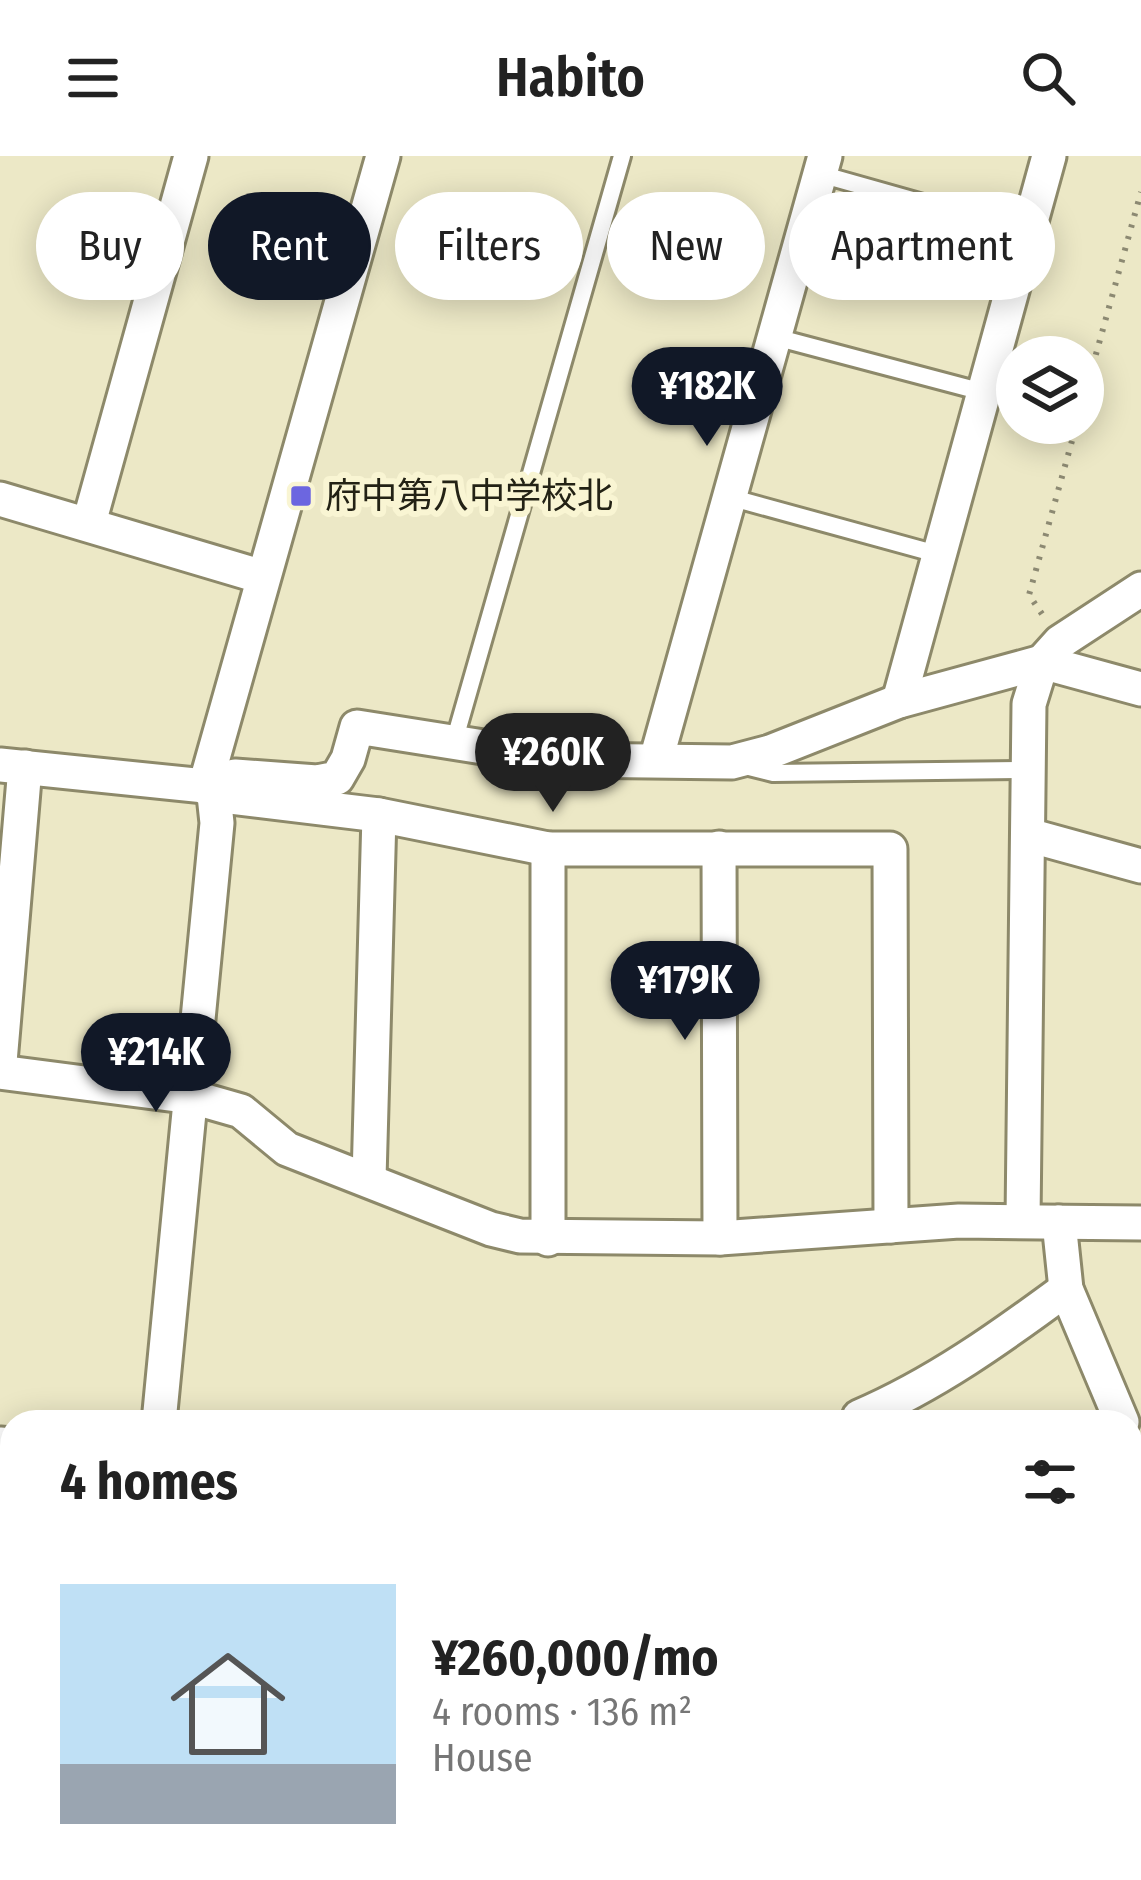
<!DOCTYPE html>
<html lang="en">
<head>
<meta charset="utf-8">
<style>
	:root { --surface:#fff; --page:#f6f6f6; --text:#222; --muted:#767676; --accent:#111827 }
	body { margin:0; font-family:"Fira Sans Condensed","Noto Sans JP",sans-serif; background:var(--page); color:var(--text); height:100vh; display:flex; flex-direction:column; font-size:45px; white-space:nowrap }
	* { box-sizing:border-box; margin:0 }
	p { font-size:39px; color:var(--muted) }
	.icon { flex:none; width:66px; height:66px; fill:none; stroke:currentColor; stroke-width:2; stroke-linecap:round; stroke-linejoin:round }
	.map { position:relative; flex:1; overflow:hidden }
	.details { position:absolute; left:0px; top:1254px; width:1143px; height:471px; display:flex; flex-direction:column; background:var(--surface); border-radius:36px 36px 0 0; box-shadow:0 6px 30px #0003 }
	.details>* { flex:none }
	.banner { position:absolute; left:36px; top:36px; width:1071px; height:108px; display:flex; gap:24px }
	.tools { position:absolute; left:996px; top:180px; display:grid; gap:24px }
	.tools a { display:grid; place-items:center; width:108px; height:108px; border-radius:50%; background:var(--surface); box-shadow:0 6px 30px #0003; font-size:60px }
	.price { position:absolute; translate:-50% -102px; padding:0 27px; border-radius:42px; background:var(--accent); color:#fff; font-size:39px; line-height:78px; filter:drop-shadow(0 3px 6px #0008) }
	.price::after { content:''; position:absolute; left:50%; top:72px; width:36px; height:27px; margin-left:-18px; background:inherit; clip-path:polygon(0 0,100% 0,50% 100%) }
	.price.current { background:#222; color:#fff }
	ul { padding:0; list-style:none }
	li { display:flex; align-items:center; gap:36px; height:300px; padding:0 60px }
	li span { display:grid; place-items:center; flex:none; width:336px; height:240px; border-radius:0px; color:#555 }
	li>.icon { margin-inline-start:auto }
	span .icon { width:144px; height:144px; fill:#fffc; stroke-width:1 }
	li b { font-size:51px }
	h2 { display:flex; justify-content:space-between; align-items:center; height:144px; padding:0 60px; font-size:51px }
	.tag { padding:0 42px; border-radius:54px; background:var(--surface); box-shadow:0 6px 30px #0003; font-size:42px; line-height:108px }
	.tag.current { background:var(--accent); color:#fff }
	header { display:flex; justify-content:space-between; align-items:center; height:156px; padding:0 60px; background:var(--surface); font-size:54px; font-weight:600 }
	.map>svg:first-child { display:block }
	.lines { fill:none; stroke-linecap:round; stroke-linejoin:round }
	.lane-casing { stroke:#8d896a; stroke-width:22 }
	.street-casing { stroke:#8d896a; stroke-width:39 }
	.path { stroke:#8c8972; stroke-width:6; stroke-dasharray:3 9; stroke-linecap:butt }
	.lane { stroke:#fff; stroke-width:16 }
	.street { stroke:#fff; stroke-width:33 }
	.poi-dot { fill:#6c66e0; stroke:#f9f5d3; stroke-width:4.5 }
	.labels { text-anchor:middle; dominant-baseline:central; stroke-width:12; stroke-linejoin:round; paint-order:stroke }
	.poi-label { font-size:36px; fill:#232215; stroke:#f9f5d3; text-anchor:start }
</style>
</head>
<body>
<header><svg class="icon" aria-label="menu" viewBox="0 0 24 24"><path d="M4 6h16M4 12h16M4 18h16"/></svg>Habito<svg class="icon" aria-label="search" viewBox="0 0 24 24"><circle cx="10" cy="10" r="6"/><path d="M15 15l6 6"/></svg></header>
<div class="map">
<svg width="1141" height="1724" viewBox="0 0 1141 1724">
	<rect width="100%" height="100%" fill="#ece8c6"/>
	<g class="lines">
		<defs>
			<g id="lane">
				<polyline points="820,18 1026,76"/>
				<polyline points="775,181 983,236"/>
				<polyline points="729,341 937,398"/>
				<polyline points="454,586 622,0"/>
				<polyline points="745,610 773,617 1028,614"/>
			</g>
			<g id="street">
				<polyline points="0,343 263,421"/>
				<polyline points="89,367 191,0"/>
				<polyline points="899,545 1049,0"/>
				<polyline points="656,604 825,0"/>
				<polyline points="0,609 205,630 235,620 317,626 337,622 348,603 357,571 565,604 732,606 770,596 899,545 1042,506 1141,533"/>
				<polyline points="205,630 383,0"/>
				<polyline points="214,639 379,659 548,693 890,693 891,1070"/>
				<polyline points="1028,679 1141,710"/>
				<polyline points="719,692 720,1082"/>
				<polyline points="548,693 548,1083"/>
				<polyline points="0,906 25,611"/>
				<polyline points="0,916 192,941 241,955 287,993 491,1073 520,1080 720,1082 959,1065 1141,1067"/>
				<polyline points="369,1023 379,659"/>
				<polyline points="1023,1064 1029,548 1042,506 1060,486 1141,433"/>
				<polyline points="1059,1066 1066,1133 1122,1266"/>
				<polyline points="159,1266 217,667 214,639 205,630"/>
				<path d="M 859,1266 L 859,1261 C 934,1229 1001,1181 1066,1133"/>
				<polyline points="0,1288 12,1289"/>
				<polyline points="1131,1295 1141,1327"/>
				<polyline points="0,1501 12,1503"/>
				<polyline points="855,1713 857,1724"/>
				<polyline points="106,1724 122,1719"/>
			</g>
		</defs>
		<use href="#lane" class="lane-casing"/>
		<use href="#street" class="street-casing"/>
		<g class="path">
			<polyline points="1083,245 1141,36"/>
			<polyline points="1042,458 1029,439 1077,267"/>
		</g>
		<use href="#lane" class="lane"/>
		<use href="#street" class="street"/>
	</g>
	<rect class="poi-dot" x="289" y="328" width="24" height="24" rx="6"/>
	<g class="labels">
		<g class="poi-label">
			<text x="325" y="340">府中第八中学校北</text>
		</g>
	</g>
</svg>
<div class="tools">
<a><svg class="icon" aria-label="layers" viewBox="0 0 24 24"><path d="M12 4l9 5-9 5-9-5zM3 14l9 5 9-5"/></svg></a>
</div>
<b class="price" style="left:707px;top:293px">¥182K</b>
<b class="price current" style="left:553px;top:659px">¥260K</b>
<b class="price" style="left:685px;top:887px">¥179K</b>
<b class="price" style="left:156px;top:959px">¥214K</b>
<div class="banner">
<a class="tag">Buy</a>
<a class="tag current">Rent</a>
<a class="tag">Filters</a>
<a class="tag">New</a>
<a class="tag">Apartment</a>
</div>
<section class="details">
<h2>4 homes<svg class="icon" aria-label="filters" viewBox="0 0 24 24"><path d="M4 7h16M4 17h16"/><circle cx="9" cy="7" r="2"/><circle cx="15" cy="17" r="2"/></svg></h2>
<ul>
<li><span style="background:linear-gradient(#bfe0f5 75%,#9aa5b1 0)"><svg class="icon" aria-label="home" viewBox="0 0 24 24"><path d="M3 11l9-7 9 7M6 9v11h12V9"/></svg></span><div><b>¥260,000/mo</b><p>4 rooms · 136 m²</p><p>House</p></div></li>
</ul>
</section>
</div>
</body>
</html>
